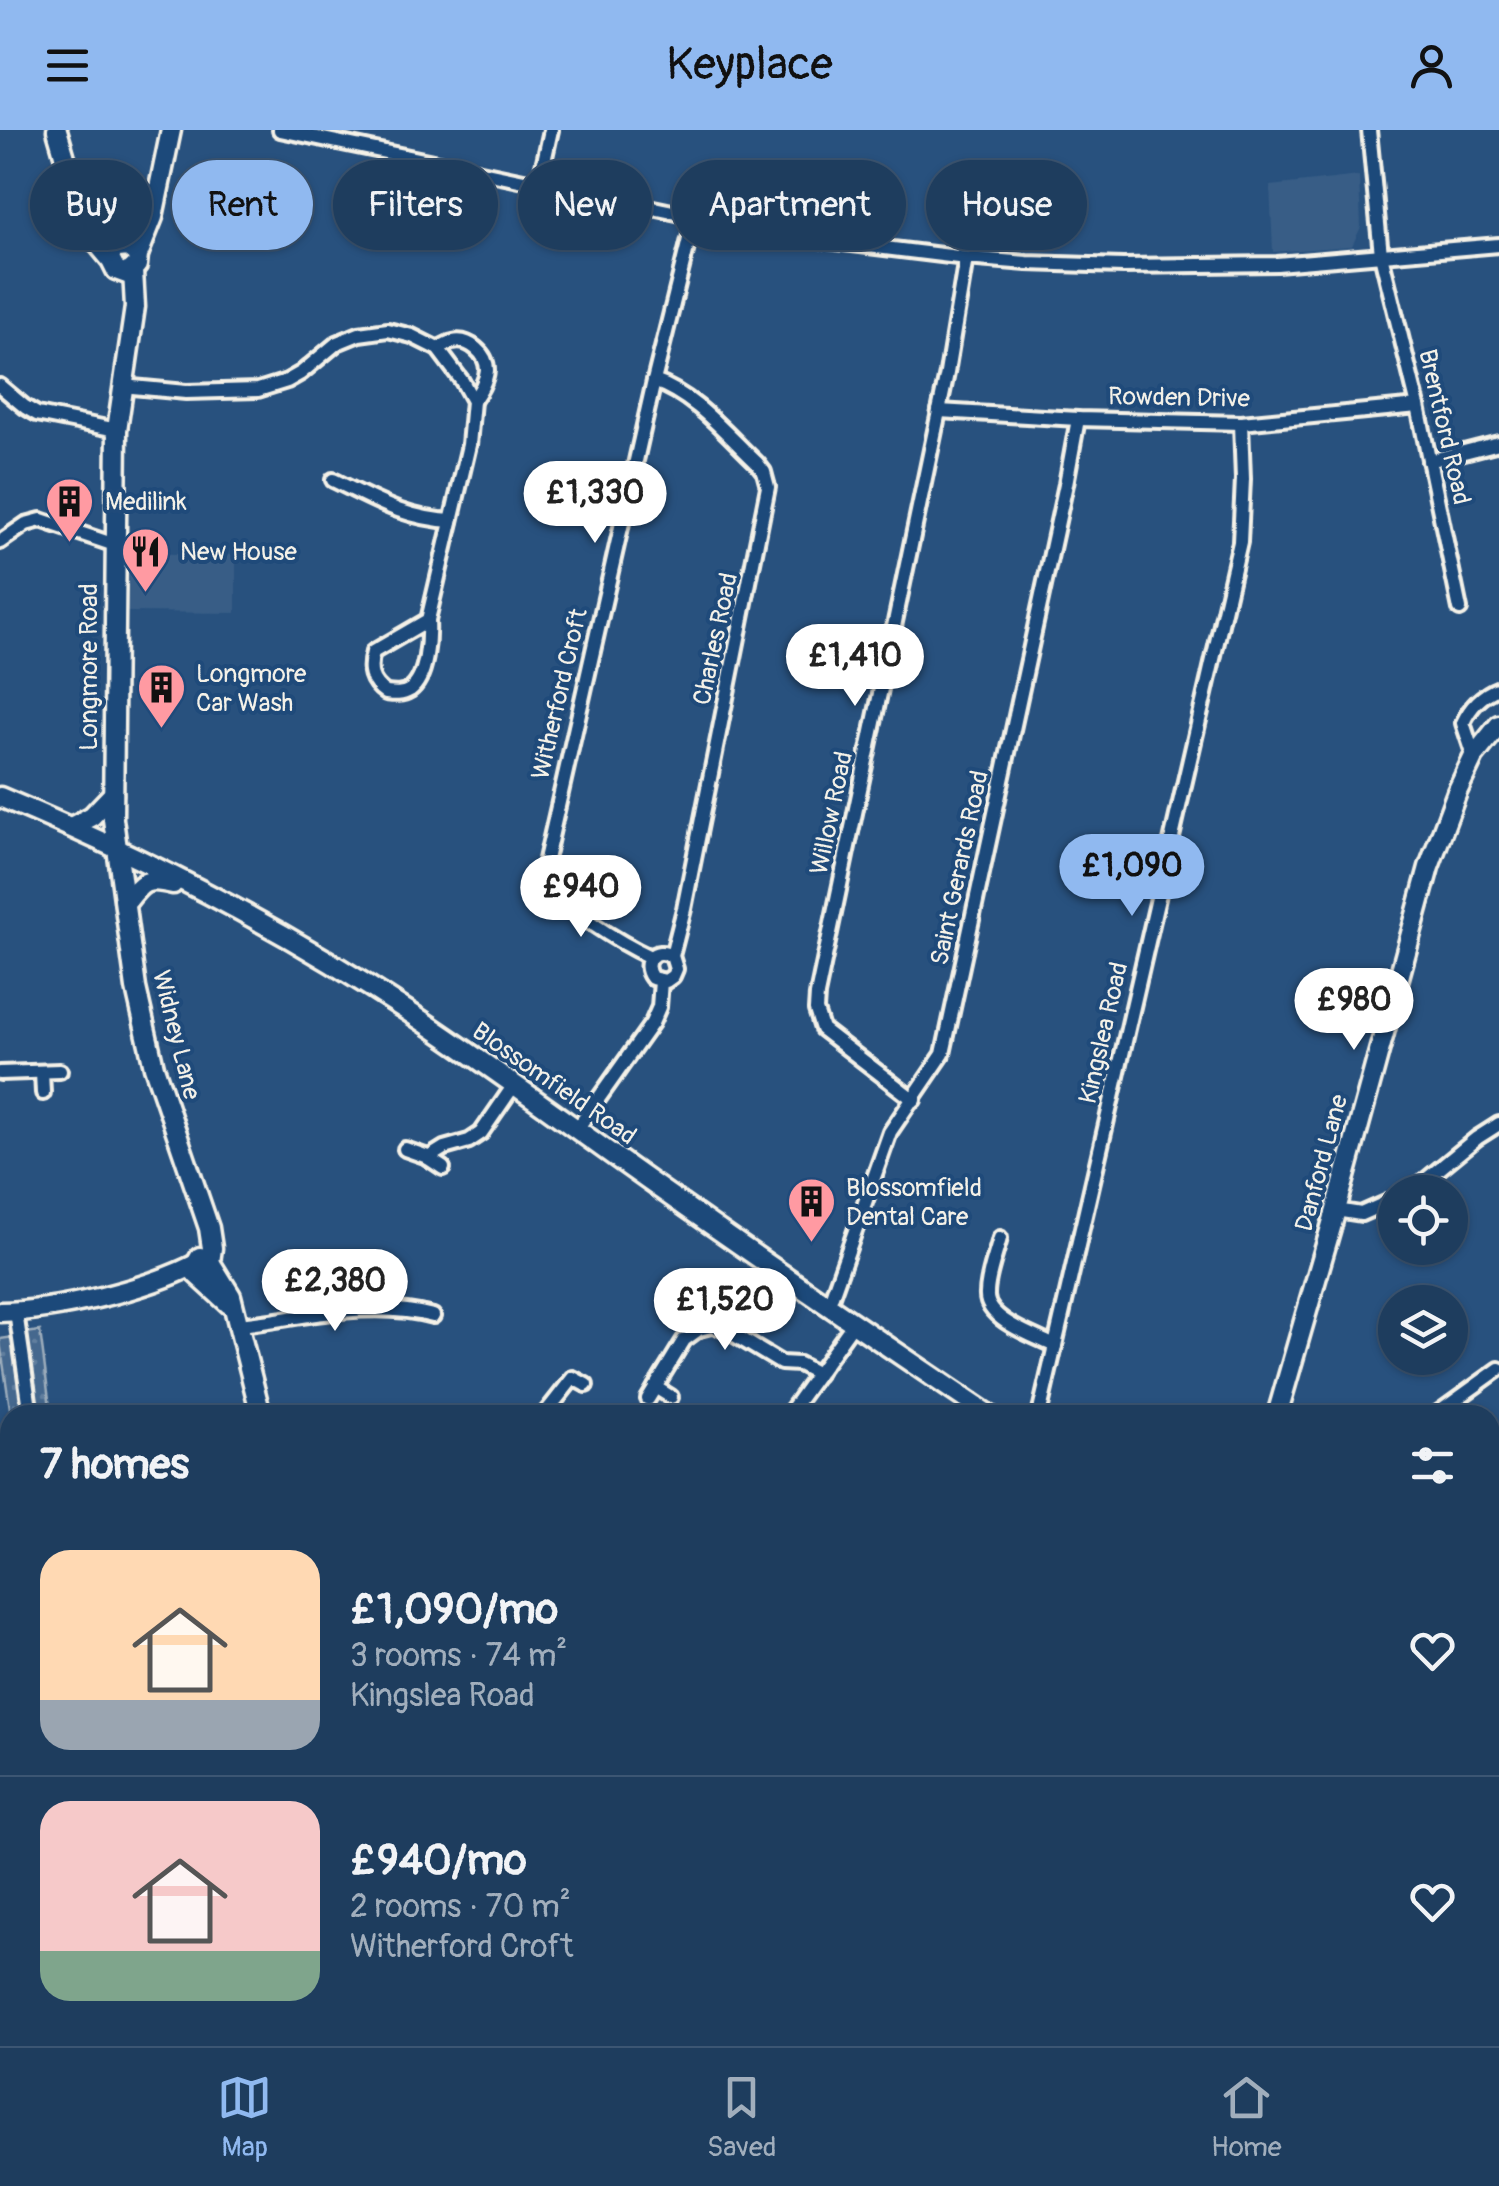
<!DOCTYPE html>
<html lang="en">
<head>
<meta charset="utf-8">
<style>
	:root { --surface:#1e3d5e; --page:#264464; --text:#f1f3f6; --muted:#a1aebc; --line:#3c5673; --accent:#90b9f0 }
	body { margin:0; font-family:Pangolin,sans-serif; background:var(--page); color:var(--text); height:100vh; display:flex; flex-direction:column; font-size:38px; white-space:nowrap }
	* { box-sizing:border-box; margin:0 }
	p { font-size:32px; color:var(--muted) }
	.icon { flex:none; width:55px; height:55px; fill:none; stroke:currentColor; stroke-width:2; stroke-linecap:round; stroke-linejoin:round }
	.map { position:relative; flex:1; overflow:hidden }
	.drawer { position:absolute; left:0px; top:1275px; width:1500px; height:642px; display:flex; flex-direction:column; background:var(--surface); border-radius:30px 30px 0 0; box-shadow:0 2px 8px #0004,0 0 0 2px var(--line) }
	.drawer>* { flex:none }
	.guide { position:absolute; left:30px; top:30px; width:1440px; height:90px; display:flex; gap:20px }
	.controls { position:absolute; left:1378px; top:1045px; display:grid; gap:20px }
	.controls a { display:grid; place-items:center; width:90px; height:90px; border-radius:50%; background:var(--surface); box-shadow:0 2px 8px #0004,0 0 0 2px var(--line); font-size:50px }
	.price { position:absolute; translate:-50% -85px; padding:0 22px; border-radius:35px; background:#fff; color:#222; font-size:32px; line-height:65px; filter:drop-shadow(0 2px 5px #0008) }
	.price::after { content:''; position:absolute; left:50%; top:60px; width:30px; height:22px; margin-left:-15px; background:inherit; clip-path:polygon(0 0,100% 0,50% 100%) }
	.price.selected { background:var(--accent); color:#111 }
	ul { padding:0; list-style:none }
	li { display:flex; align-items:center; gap:30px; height:250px; padding:0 40px }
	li+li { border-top:2px solid var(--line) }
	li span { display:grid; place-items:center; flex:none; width:280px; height:200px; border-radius:30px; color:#555 }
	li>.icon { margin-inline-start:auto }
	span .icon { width:120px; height:120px; fill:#fffc; stroke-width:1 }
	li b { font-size:42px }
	h2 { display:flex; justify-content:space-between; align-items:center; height:120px; padding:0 40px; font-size:42px }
	.tag { padding:0 35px; border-radius:45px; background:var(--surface); box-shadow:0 2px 8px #0004,0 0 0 2px var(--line); font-size:35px; line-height:90px }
	.tag.selected { background:var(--accent); color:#111 }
	header { display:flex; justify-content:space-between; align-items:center; height:130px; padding:0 40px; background:var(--accent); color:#111; font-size:45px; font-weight:600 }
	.menu { display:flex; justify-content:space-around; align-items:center; height:140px; border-top:2px solid var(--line); background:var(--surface); font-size:28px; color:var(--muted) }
	.menu a { display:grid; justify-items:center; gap:5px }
	.menu .selected { color:var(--accent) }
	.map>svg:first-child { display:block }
	.built { fill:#375d86 }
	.grass { fill:url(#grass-dots); stroke:#9cacbb; stroke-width:2.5 }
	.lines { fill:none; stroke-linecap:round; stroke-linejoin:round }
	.street-casing { stroke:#f4f1e8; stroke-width:20 }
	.secondary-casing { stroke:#f4f1e8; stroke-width:25 }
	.street { stroke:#1f4a7a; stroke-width:12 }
	.secondary { stroke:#1f4a7a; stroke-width:18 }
	.labels { text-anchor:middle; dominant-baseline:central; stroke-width:8; stroke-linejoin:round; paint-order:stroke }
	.street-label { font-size:25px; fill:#f4f1e8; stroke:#1f4a7a }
	.poi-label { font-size:25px; fill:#f4f1e8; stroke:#1f4a7a; text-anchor:start }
</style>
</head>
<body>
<header><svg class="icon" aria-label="menu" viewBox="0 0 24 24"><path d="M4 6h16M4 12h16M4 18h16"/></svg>Keyplace<svg class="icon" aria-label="person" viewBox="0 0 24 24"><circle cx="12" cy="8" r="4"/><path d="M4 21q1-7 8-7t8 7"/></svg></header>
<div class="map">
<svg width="1499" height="1916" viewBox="0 0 1499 1916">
	<defs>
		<pattern id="grass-dots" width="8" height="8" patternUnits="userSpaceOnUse" patternTransform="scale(2.5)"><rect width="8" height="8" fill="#45688e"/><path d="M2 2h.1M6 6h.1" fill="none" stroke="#607e9e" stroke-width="1.8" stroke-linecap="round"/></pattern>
	</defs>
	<rect width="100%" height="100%" fill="#28517e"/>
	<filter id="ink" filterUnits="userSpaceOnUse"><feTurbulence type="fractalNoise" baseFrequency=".01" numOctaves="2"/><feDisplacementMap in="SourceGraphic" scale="20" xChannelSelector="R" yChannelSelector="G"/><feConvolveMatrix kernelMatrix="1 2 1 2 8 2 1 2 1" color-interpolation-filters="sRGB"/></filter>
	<g filter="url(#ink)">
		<g class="built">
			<polygon points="1359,46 1361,97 1352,116 1273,122 1270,56"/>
			<polygon points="128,423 236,425 236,483 126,482"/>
			<polygon points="10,1386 10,1572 0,1572 0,1388"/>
			<polygon points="1490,1579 1499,1584 1499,1916 1153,1916 1155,1908 1490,1908"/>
			<polygon points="0,1832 10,1833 10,1908 296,1908 298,1916 0,1916"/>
		</g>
		<g class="grass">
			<polygon points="40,1201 51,1285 38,1285 26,1203"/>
			<polygon points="14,1207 25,1285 11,1285 0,1212 0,1209"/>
		</g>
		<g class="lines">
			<defs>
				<g id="street">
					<polyline points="280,0 787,106 966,128 1027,133 1123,136 1277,134 1499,115"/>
					<polyline points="1369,0 1381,125 1418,276 1460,479"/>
					<polyline points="539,54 551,0"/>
					<path d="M 438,219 C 443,216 447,213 453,212 C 469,208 487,224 487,240 C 486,252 479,262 473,271"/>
					<path d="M 654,251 C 695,265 726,304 757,333 L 764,342 L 768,357 L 684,779 L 672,826 L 676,839 L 673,846 L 666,851 L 652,848 C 640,832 654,816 672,826"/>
					<polyline points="0,256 25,277 37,284 117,300"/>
					<path d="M 122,256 L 186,262 L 258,260 L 287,251 L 301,243 L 337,213 L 359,204 L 388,200 L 412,206 L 438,219 L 462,251 L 473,271 L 469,315 L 428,490 C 429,509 427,548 410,560 C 402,565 394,564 386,563 C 370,552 368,540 373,522 L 428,490"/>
					<polyline points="939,281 1078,289 1241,293 1418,276"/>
					<polyline points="1429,331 1499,313"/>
					<path d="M 333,350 C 375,370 403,388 451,391"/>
					<polyline points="0,412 26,394 41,390 115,415"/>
					<path d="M 1474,626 L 1463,593 C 1470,577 1483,564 1499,558"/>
					<path d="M 650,827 C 626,816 554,774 546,751 C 545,745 545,740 545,734 L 654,251 L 695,85"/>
					<polyline points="42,942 43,963"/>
					<polyline points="0,943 60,941"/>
					<polyline points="914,970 822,899 816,880 817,865 947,243 966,128"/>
					<polyline points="577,999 652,893 659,877 661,851"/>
					<polyline points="405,1019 425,1026 443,1038"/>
					<polyline points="428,1028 444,1018 469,1011 481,1003 514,955"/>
					<polyline points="1411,1062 1477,1008 1499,994"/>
					<polyline points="1336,1080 1361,1084 1395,1069"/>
					<path d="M 1000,1108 C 996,1125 987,1146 987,1164 C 985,1190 1035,1206 1055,1216"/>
					<polyline points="824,1174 832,1166 890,1002 943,924 1066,354 1078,289"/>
					<polyline points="16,1182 31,1285"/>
					<path d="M 240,1195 C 302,1188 372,1169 433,1186"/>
					<polyline points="655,1257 671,1267"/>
					<polyline points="648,1269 684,1210 699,1199 711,1196 723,1198 781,1233 799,1234 818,1244"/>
					<polyline points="544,1285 573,1248 586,1255"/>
					<polyline points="788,1285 853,1194"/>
					<polyline points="1039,1285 1240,412 1243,349 1241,293"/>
					<polyline points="1435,1285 1499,1239"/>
					<polyline points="1490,1394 1491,1397"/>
					<polyline points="589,1908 590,1916"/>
					<polyline points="760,1908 762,1916"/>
					<polyline points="965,1916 966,1908"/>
				</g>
				<g id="secondary">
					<polyline points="57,0 83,90 91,106 111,130 116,140 127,144 137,135 138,125 153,87 171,0"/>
					<polyline points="118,118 128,117 138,125"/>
					<polyline points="133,141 135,177 117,300 113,689 136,858 154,937 209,1098 212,1118 210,1132"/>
					<path d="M 0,667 C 142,726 281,797 409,882 C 500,942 587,1008 676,1070 C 779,1143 884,1214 989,1285"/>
					<polyline points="71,697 92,686 113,664"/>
					<path d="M 125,774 C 142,752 144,747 173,754"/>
					<polyline points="200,1127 196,1134 196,1144 229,1174"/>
					<polyline points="210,1132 231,1166 261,1285"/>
					<path d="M 0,1182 C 56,1181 145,1160 196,1134"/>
					<polyline points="1277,1285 1336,1080 1429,737 1457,662 1474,626 1499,595"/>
					<polyline points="1490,1557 1499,1562"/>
					<polyline points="408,1908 409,1916"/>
					<polyline points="1136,1916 1137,1908"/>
				</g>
			</defs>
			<use href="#street" class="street-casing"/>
			<use href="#secondary" class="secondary-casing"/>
			<use href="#street" class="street"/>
			<use href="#secondary" class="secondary"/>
		</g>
	</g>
	<defs>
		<symbol id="building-pin" viewBox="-11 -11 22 30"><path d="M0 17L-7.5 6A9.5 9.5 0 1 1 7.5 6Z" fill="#ff9aa2" stroke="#1f4a7a"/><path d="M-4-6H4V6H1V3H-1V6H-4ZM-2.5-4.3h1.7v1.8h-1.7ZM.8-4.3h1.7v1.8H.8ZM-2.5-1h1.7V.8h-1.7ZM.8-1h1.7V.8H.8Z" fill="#111"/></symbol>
		<symbol id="restaurant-pin" viewBox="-11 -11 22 30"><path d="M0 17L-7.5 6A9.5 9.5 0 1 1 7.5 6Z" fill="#ff9aa2" stroke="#1f4a7a"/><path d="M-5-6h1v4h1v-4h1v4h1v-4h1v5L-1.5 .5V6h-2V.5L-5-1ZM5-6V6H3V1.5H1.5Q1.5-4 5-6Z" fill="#111"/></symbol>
	</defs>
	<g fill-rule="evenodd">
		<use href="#building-pin" x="42" y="344" width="55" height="75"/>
		<use href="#restaurant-pin" x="118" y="394" width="55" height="75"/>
		<use href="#building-pin" x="134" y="530" width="55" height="75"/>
		<use href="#building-pin" x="784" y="1044" width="55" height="75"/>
	</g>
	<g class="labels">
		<g class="street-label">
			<text transform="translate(1179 268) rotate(1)">Rowden Drive</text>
			<text transform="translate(1444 297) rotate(77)">Brentford Road</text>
			<text transform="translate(716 509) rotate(-78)">Charles Road</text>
			<text transform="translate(89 537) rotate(-90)">Longmore Road</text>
			<text transform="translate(560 564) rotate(-77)">Witherford Croft</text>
			<text transform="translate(832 683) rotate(-78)">Willow Road</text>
			<text transform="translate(960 738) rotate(-78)">Saint Gerards Road</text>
			<text transform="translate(1104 903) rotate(-77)">Kingslea Road</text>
			<text transform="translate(176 905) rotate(76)">Widney Lane</text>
			<text transform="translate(554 954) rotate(35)">Blossomfield Road</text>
			<text transform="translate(1322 1033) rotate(-75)">Danford Lane</text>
		</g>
		<g class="poi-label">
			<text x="105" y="372">Medilink</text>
			<text x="180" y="422">New House</text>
			<text x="196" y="544">Longmore<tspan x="196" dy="29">Car Wash</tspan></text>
			<text x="846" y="1058">Blossomfield<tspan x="846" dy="29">Dental Care</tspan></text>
		</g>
	</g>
</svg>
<div class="controls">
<a><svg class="icon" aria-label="locate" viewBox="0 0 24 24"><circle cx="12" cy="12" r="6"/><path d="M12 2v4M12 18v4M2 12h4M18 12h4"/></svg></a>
<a><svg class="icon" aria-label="layers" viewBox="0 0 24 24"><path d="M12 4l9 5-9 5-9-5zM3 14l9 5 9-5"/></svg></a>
</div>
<b class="price" style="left:595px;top:416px">£1,330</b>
<b class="price" style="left:855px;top:579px">£1,410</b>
<b class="price selected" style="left:1132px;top:789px">£1,090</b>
<b class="price" style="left:581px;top:810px">£940</b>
<b class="price" style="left:1354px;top:923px">£980</b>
<b class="price" style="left:335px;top:1204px">£2,380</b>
<b class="price" style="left:725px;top:1223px">£1,520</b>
<div class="guide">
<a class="tag">Buy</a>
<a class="tag selected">Rent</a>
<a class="tag">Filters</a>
<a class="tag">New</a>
<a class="tag">Apartment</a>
<a class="tag">House</a>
</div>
<section class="drawer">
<h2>7 homes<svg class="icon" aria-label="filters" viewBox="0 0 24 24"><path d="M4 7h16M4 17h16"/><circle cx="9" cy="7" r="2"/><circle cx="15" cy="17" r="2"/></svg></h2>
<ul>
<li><span style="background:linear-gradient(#ffd9b3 75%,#9aa5b1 0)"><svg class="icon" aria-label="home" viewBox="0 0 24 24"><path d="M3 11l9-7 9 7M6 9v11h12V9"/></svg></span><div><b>£1,090/mo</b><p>3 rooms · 74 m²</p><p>Kingslea Road</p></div><svg class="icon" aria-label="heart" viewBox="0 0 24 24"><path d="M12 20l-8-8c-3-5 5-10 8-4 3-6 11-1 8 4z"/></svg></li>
<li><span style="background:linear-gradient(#f6c9c9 75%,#7fa58c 0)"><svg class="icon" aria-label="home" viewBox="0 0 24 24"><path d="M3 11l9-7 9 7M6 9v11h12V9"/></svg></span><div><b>£940/mo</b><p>2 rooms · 70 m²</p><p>Witherford Croft</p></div><svg class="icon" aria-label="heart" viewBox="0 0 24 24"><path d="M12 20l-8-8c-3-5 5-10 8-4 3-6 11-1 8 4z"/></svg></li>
</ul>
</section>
</div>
<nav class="menu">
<a class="selected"><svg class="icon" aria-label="map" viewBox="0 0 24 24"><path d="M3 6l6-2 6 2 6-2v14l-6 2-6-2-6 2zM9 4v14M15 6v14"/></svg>Map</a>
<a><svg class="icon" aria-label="saved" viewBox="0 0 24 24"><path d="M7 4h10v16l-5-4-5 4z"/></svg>Saved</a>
<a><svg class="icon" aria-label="home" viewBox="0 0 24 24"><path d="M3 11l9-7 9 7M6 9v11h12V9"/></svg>Home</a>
</nav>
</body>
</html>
